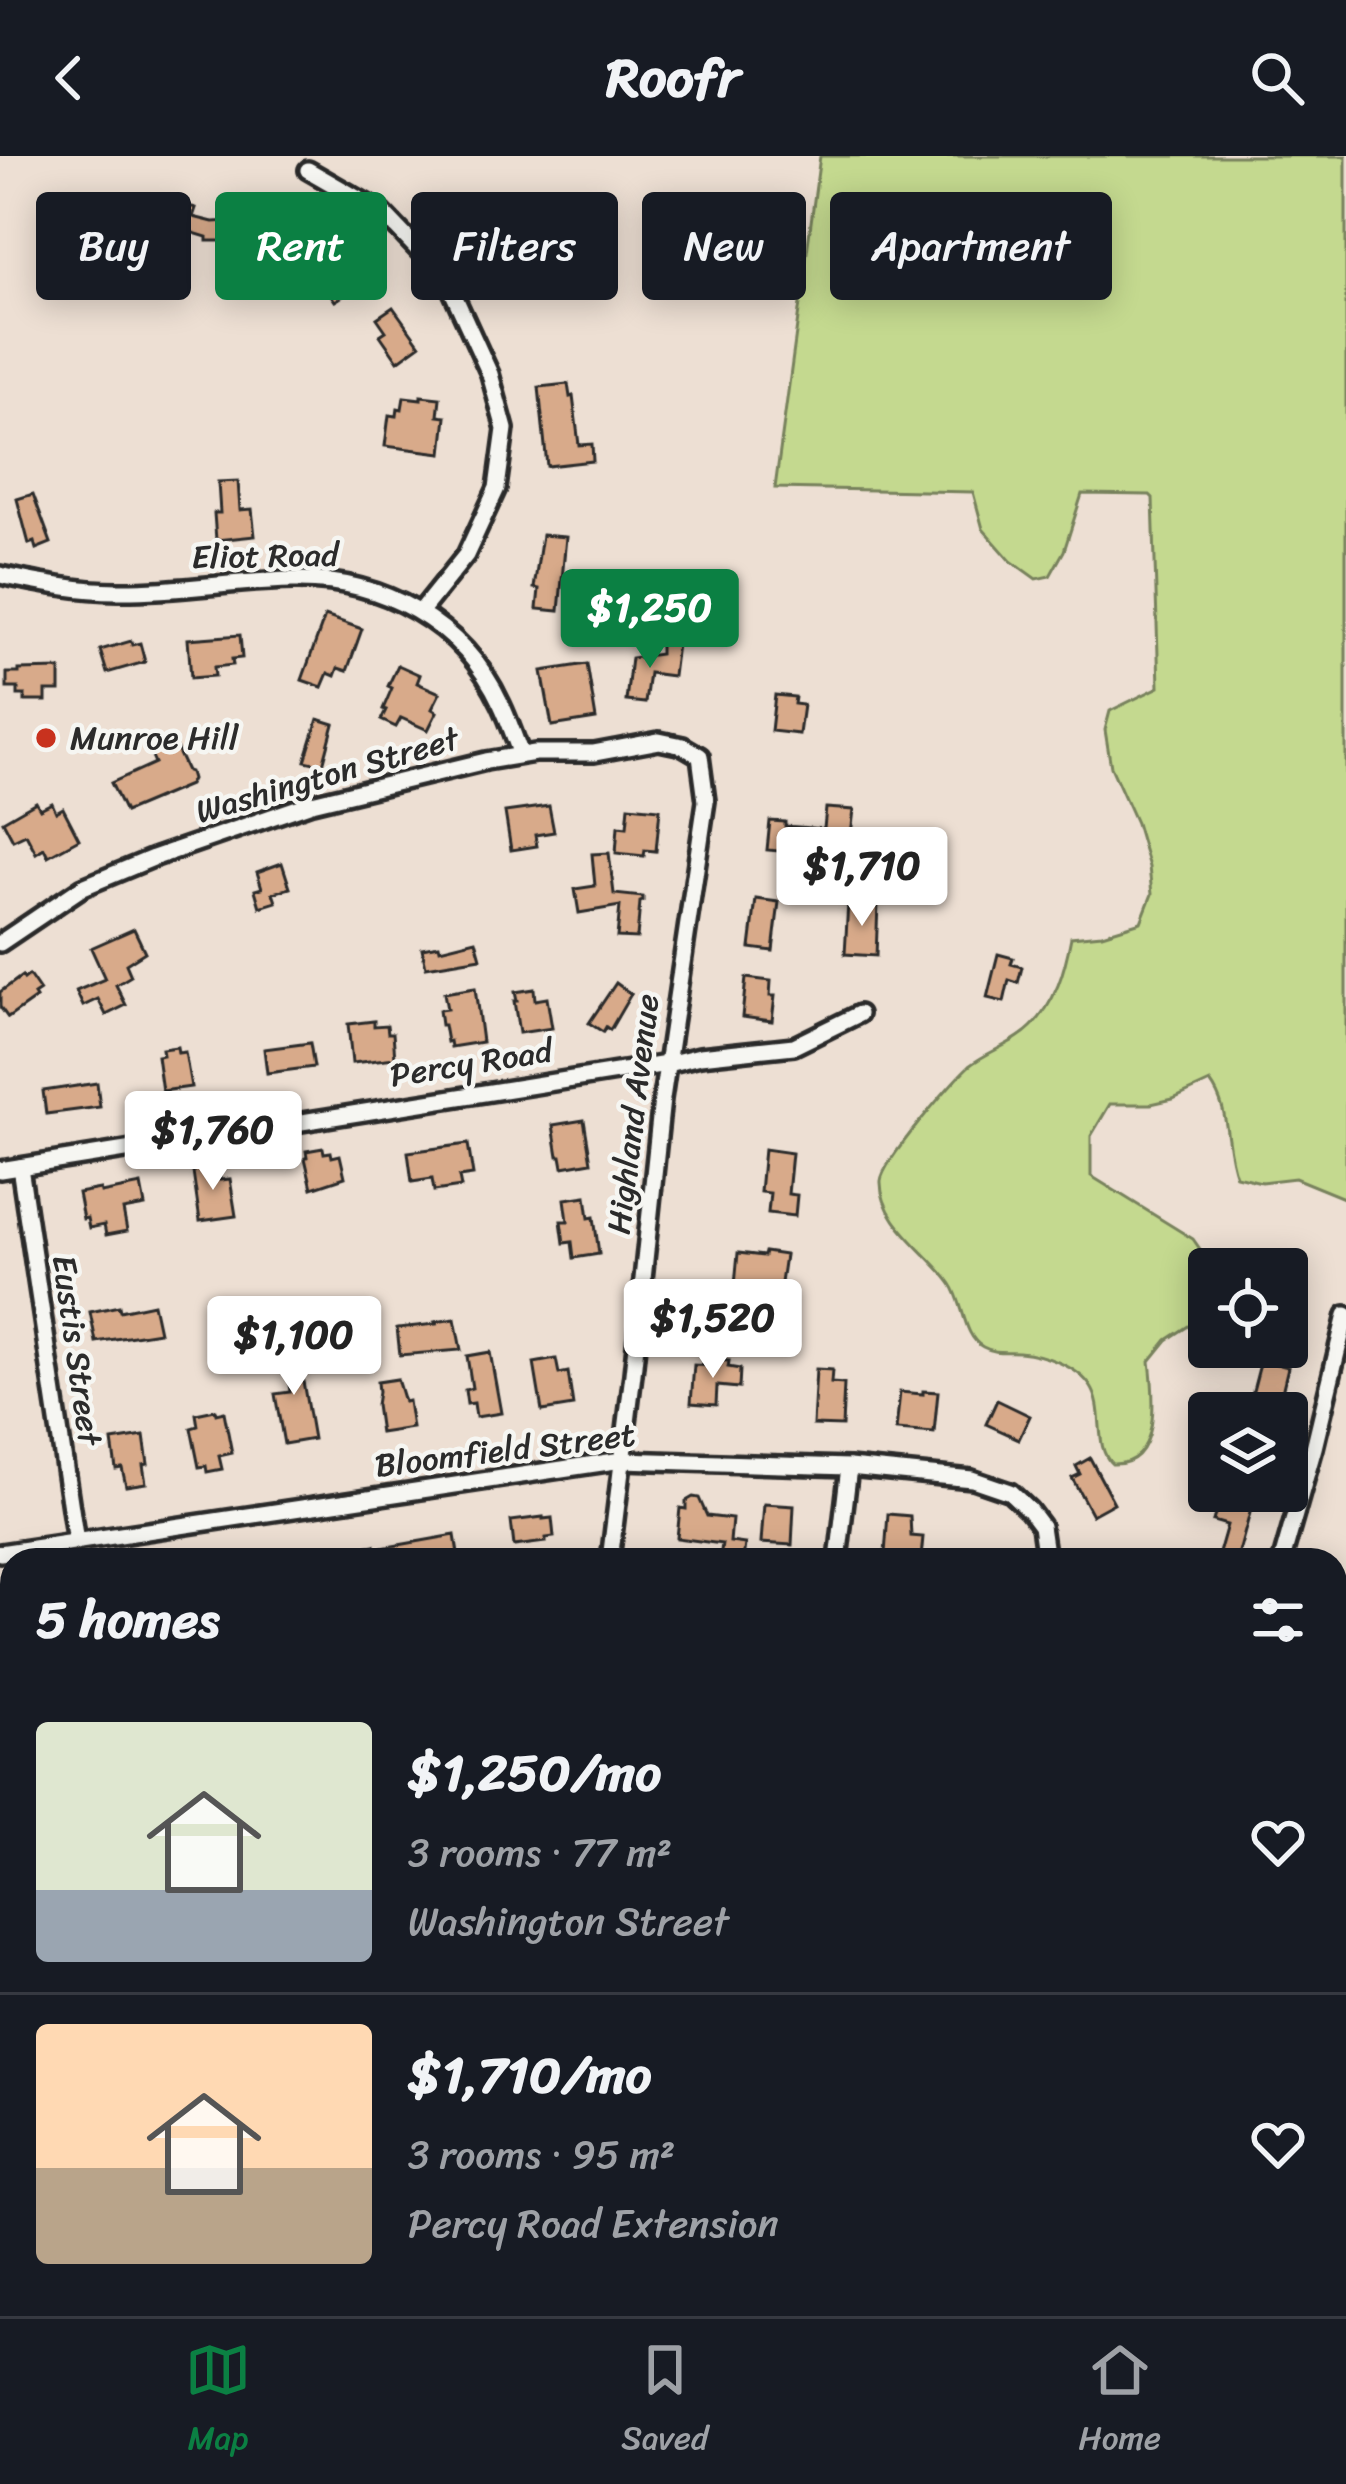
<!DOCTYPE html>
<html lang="en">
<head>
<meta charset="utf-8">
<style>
	:root { --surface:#171b24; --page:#242831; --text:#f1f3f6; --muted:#9ea1a6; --line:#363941; --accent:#0b8043 }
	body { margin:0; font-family:Sriracha,sans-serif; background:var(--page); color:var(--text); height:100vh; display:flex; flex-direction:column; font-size:45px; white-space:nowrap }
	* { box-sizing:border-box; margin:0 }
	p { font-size:39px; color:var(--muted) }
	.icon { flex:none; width:66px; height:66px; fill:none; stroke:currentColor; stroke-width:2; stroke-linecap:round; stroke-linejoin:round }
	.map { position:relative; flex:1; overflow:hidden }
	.sheet { position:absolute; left:0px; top:1392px; width:1347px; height:768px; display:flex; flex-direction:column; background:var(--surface); border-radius:36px 36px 0 0; box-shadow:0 6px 30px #0003 }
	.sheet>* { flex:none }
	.top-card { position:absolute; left:36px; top:36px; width:1275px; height:108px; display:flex; gap:24px }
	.tools { position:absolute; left:1188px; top:1092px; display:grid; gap:24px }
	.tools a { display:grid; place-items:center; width:120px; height:120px; border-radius:12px; background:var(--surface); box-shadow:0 6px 30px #0003; font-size:60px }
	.price { position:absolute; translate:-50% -102px; padding:0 27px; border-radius:12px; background:#fff; color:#222; font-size:39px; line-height:78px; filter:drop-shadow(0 3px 6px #0008) }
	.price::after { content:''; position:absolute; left:50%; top:72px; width:36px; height:27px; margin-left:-18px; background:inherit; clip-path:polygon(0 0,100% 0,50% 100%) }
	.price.active { background:var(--accent); color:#fff }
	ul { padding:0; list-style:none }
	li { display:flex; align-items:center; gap:36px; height:300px; padding:0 36px }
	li+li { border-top:3px solid var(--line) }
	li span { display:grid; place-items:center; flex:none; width:336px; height:240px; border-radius:12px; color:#555 }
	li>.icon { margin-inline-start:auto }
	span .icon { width:144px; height:144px; fill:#fffc; stroke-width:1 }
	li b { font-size:51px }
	h2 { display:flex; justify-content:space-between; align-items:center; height:144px; padding:0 36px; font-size:51px }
	.tag { padding:0 42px; border-radius:12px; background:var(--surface); box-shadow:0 6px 30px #0003; font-size:42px; line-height:108px }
	.tag.active { background:var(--accent); color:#fff }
	header { display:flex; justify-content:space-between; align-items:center; height:156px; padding:0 36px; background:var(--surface); font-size:54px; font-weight:700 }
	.tabs { display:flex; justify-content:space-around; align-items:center; height:168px; border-top:3px solid var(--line); background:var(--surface); font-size:33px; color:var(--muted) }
	.tabs a { display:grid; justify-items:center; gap:6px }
	.tabs .active { color:var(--accent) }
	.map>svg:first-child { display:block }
	.green { fill:#c4d98f; stroke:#78825d; stroke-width:3 }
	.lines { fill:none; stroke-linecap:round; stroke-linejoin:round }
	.stream { stroke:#66939f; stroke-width:6 }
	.building { fill:#d8aa8a; stroke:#2b2b2b; stroke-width:3 }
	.minor-casing { stroke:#2b2b2b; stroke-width:24 }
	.minor { stroke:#f6f6f2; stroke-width:15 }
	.poi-dot { fill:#c8321e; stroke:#f6f6f2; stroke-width:4.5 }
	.labels { text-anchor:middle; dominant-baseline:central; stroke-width:9; stroke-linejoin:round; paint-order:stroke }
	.street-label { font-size:33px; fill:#2b2b2b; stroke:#f6f6f2 }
	.poi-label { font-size:33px; fill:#2b2b2b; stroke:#f6f6f2; text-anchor:start }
</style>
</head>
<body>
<header><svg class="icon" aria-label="back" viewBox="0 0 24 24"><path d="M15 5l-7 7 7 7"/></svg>Roofr<svg class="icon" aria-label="search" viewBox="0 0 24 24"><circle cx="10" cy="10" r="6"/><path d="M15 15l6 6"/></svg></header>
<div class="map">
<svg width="1346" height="2160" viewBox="0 0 1346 2160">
	<rect width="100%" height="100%" fill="#eddfd3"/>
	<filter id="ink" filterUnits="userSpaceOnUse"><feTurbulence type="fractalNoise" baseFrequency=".00833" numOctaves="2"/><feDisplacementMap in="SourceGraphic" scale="24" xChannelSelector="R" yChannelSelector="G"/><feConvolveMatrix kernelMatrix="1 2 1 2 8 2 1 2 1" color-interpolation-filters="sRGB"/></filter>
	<g filter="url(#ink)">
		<path class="green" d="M 820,0 L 1346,0 L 1346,1043 L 1295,1022 L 1261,1026 L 1236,1020 C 1224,988 1231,954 1210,926 L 1173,943 L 1151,948 L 1110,948 L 1091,980 L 1091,1020 L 1193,1083 L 1214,1113 L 1209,1113 L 1208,1148 L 1196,1165 L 1167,1184 L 1150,1205 C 1154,1238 1162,1310 1112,1308 C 1093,1290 1106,1254 1091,1231 C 1078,1210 1042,1198 1019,1196 C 1005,1195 996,1198 983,1191 C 963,1180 964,1147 951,1128 C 930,1097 880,1067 881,1025 C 882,1006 953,925 969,910 C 988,895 1014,888 1031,871 C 1056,847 1065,813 1071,781 L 1102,778 L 1141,766 L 1152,738 L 1149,711 L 1136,667 L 1111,611 L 1105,574 L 1110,555 L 1159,531 L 1153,342 L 1150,339 L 1082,338 L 1064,395 L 1050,420 L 1036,423 L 1011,405 L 983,373 L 973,336 L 775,332 Z"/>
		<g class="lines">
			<polyline class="stream" points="1298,2160 1313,2148"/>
		</g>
		<g class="building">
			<polygon points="160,42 196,52 193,61 213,66 230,65 230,85 207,85 207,81 154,65"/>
			<polygon points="474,46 482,54 485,50 519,84 516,87 528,98 516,110 524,119 508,135 492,119 503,108 469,74 474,69 462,58"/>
			<polygon points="319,78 327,91 331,89 342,106 338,108 347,121 343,123 351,135 335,145 328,135 313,137 299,129 289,135 286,132 283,134 273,118 276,117 274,113 286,105 284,101"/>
			<polygon points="393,151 420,189 398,205 380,179 386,175 377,162"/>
			<polygon points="568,228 570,241 573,240 579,289 592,288 593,305 547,310 539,231"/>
			<polygon points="421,240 440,242 438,260 446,261 442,297 385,290 389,259 397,260 398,252 402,253 404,241 421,243"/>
			<polygon points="238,325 240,354 252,353 255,380 216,384 214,357 220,357 218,326"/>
			<polygon points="33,338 51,387 36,393 34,386 29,388 17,343"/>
			<polygon points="542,379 566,381 559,455 537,453 539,433 534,432"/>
			<polygon points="325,460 362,473 347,515 338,512 335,520 328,517 322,531 302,524"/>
			<polygon points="240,479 242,502 232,503 233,509 214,511 215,520 191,522 188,483"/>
			<polygon points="131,485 132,489 140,487 145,506 107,517 100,494"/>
			<polygon points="660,486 677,488 673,520 649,517 645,547 626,545 631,502 660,498"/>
			<polygon points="587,508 596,563 552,570 542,515"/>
			<polygon points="398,509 420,519 417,527 440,537 432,553 437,556 428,574 401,562 396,571 381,564 386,554 383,553 392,532 388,530"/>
			<polygon points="60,513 60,535 46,535 46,545 25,545 25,539 18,539 18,532 7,532 7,517 19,517 19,514"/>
			<polygon points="775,539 795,541 794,548 803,549 799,578 771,575"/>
			<polygon points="318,563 334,568 323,609 305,605"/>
			<polygon points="173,585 187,615 190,616 192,623 189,629 125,656 111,627 155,607 150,596"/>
			<polygon points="36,646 40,653 52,647 56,656 63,652 79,683 48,700 44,692 36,697 26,678 13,684 3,665"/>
			<polygon points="549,650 554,676 535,679 537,690 511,694 505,656"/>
			<polygon points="629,650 660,653 656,695 645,694 644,700 616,697 618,670 627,671"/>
			<polygon points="826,652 854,654 850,686 826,683 824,699 767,694 770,665 785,666 785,670 824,673"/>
			<polygon points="609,697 614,738 643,741 643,745 640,746 637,782 617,781 620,750 579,757 575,733 595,730 592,698"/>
			<polygon points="282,707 290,732 273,737 276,746 260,751 255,734 262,732 257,716"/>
			<polygon points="756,743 779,746 773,795 750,792"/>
			<polygon points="848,746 878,747 876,800 845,798"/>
			<polygon points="134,773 145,796 126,808 131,820 116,829 126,849 106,859 98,843 83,850 76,835 105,823 91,792"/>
			<polygon points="476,784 481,802 426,811 422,792 439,789 440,793"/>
			<polygon points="998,798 1013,802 1011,808 1022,811 1018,827 1009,824 1004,846 987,842"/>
			<polygon points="29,819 40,835 34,839 36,842 8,862 0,851 0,836 22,820 24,823"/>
			<polygon points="746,822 771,825 770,840 775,840 772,865 742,861"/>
			<polygon points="616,827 631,838 610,874 606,871 603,876 589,867"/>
			<polygon points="475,832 482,886 451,891 450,885 447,886 444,869 441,869 439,854 447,853 444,837"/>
			<polygon points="534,833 535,844 547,842 552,872 519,877 514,845 517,845 515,836"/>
			<polygon points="374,865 374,870 387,869 388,877 393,877 395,902 352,907 348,868"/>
			<polygon points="310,887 314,911 267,917 264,893"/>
			<polygon points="177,891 178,897 185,896 191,931 162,935 157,900 163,899 162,893"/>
			<polygon points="97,927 100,951 46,958 43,935"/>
			<polygon points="584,964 591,1006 563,1011 561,1000 558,1000 553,969"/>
			<polygon points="468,988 473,1019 459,1021 461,1031 434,1035 432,1023 412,1026 408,996"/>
			<polygon points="323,992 324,997 331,996 332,1001 340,999 345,1021 312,1032 305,1002 307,1001 306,995"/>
			<polygon points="764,993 792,997 788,1038 797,1039 795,1060 768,1057 770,1037 760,1036"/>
			<polygon points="218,1005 220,1024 230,1023 236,1060 200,1065 192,1009"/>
			<polygon points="141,1029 145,1050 123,1054 127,1075 106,1079 104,1069 89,1072 87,1062 83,1063 78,1037 100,1033 101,1037"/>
			<polygon points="586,1040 589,1062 594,1061 599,1098 574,1102 572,1086 564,1087 561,1065 568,1065 565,1043"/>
			<polygon points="765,1096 785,1099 779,1141 787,1142 782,1176 756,1172 760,1144 740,1141 742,1130 735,1129 738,1097 764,1100"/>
			<polygon points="153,1148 159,1176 96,1186 90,1156 119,1150 120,1155"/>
			<polygon points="455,1163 461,1194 400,1199 397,1172 436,1168 435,1166"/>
			<polygon points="302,1184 305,1208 300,1208 313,1283 284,1288 275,1238 290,1236 284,1186"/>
			<polygon points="490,1196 501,1257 476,1261 474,1247 467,1248 465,1234 472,1232 467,1200"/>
			<polygon points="556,1203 559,1218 568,1216 573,1250 542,1255 534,1207"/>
			<polygon points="713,1204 729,1205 728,1211 740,1213 739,1232 717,1230 716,1249 691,1247 694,1209 713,1210"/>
			<polygon points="1261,1204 1288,1211 1277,1257 1248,1254"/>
			<polygon points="816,1213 832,1214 831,1227 844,1228 842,1270 813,1269"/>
			<polygon points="397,1223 404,1246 408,1245 412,1272 380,1277 376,1249 378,1236 377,1226"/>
			<polygon points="923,1235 938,1236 934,1277 896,1274 900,1236 923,1238"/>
			<polygon points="997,1244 1030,1260 1019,1283 986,1268"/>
			<polygon points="215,1254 216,1258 224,1256 232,1297 219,1300 222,1313 207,1316 206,1310 199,1311 191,1272 198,1270 196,1258"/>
			<polygon points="144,1280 148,1308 143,1309 146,1327 126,1330 122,1312 116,1313 112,1285"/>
			<polygon points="1090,1302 1114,1347 1092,1359 1072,1322 1080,1318 1076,1310"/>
			<polygon points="1188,1335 1256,1335 1237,1404 1217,1404 1227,1369 1213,1365 1218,1348 1188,1339"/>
			<polygon points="693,1341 699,1342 707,1360 732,1363 730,1386 745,1388 743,1404 720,1402 722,1388 677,1382 680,1352 686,1353 686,1345"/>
			<polygon points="764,1348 794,1350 792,1389 761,1387"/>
			<polygon points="888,1358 910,1360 911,1380 923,1381 921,1402 892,1404 892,1398 885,1398"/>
			<polygon points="543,1361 543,1363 552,1362 554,1381 546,1382 546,1386 514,1390 511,1365"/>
			<polygon points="455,1379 459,1404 335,1404 334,1396 375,1389 376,1393"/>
		</g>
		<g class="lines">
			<defs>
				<g id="minor">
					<polyline points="308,14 383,57 447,124 490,218 505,273 497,332 466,399 421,455"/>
					<path d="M 0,419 C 39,427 79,435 118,435 C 176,436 235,425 293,424 C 381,422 463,466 501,548 C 509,565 515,582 521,599"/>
					<polyline points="0,787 83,731 153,702 312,647 486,605 535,597 594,597 659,585 683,590 700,600 706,645 662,943 633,1218 610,1404"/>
					<polyline points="20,1011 76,1386"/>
					<polyline points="0,1014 667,908 700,900 794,890 859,858"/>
					<polyline points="0,1397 622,1304 849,1311 972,1323 1010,1336 1029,1354 1041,1370 1046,1404"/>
					<polyline points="838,1404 849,1311"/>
					<polyline points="1282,1404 1314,1292 1346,1159"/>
					<polyline points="1335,1553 1346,1554"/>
					<polyline points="1335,1820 1346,1822"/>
					<polyline points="0,1958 12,1992"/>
					<polyline points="1335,2101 1346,2104"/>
					<polyline points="0,2155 12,2140"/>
					<polyline points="475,2160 484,2148"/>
					<polyline points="899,2160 907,2148"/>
				</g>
			</defs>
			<use href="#minor" class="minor-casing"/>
			<use href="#minor" class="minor"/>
		</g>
	</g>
	<circle class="poi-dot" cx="46" cy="582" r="12"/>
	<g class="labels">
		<g class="street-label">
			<text transform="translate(265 400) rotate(-1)">Eliot Road</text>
			<text transform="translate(327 619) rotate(-16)">Washington Street</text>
			<text transform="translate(471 907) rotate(-9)">Percy Road</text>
			<text transform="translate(633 958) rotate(-83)">Highland Avenue</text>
			<text transform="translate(77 1194) rotate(82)">Eustis Street</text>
			<text transform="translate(505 1294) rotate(-7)">Bloomfield Street</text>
		</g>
		<g class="poi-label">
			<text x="70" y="582">Munroe Hill</text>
		</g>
	</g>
</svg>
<div class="tools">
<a><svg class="icon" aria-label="locate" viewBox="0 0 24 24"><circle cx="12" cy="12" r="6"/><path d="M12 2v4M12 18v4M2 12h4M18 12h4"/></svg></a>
<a><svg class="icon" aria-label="layers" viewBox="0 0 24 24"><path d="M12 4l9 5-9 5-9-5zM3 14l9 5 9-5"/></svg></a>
</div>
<b class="price active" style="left:650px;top:515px">$1,250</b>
<b class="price" style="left:862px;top:773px">$1,710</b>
<b class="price" style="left:213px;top:1037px">$1,760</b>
<b class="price" style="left:713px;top:1225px">$1,520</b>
<b class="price" style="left:294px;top:1242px">$1,100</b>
<div class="top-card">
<a class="tag">Buy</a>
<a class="tag active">Rent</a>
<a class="tag">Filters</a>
<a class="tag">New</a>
<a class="tag">Apartment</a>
</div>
<section class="sheet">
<h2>5 homes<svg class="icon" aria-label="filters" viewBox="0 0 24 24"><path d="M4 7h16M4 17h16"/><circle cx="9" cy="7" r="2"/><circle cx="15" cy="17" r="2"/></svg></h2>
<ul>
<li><span style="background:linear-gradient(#dfe7d0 70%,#9aa5b1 0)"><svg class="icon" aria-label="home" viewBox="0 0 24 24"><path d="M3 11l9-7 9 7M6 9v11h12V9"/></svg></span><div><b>$1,250/mo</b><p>3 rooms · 77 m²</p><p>Washington Street</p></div><svg class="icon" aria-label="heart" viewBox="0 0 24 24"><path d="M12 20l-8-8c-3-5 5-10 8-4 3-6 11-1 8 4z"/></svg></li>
<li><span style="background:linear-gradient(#ffd9b3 60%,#b9a48a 0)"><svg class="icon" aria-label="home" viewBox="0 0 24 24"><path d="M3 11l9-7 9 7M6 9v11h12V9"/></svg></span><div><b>$1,710/mo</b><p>3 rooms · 95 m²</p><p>Percy Road Extension</p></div><svg class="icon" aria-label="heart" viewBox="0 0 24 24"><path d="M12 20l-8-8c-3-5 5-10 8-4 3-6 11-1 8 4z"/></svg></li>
</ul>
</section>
</div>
<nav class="tabs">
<a class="active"><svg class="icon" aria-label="map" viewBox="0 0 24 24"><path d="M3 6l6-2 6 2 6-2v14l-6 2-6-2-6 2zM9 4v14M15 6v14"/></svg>Map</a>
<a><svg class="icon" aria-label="saved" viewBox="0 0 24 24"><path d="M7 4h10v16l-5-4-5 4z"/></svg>Saved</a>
<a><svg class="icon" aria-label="home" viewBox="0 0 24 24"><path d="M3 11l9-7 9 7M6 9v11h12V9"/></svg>Home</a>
</nav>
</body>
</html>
